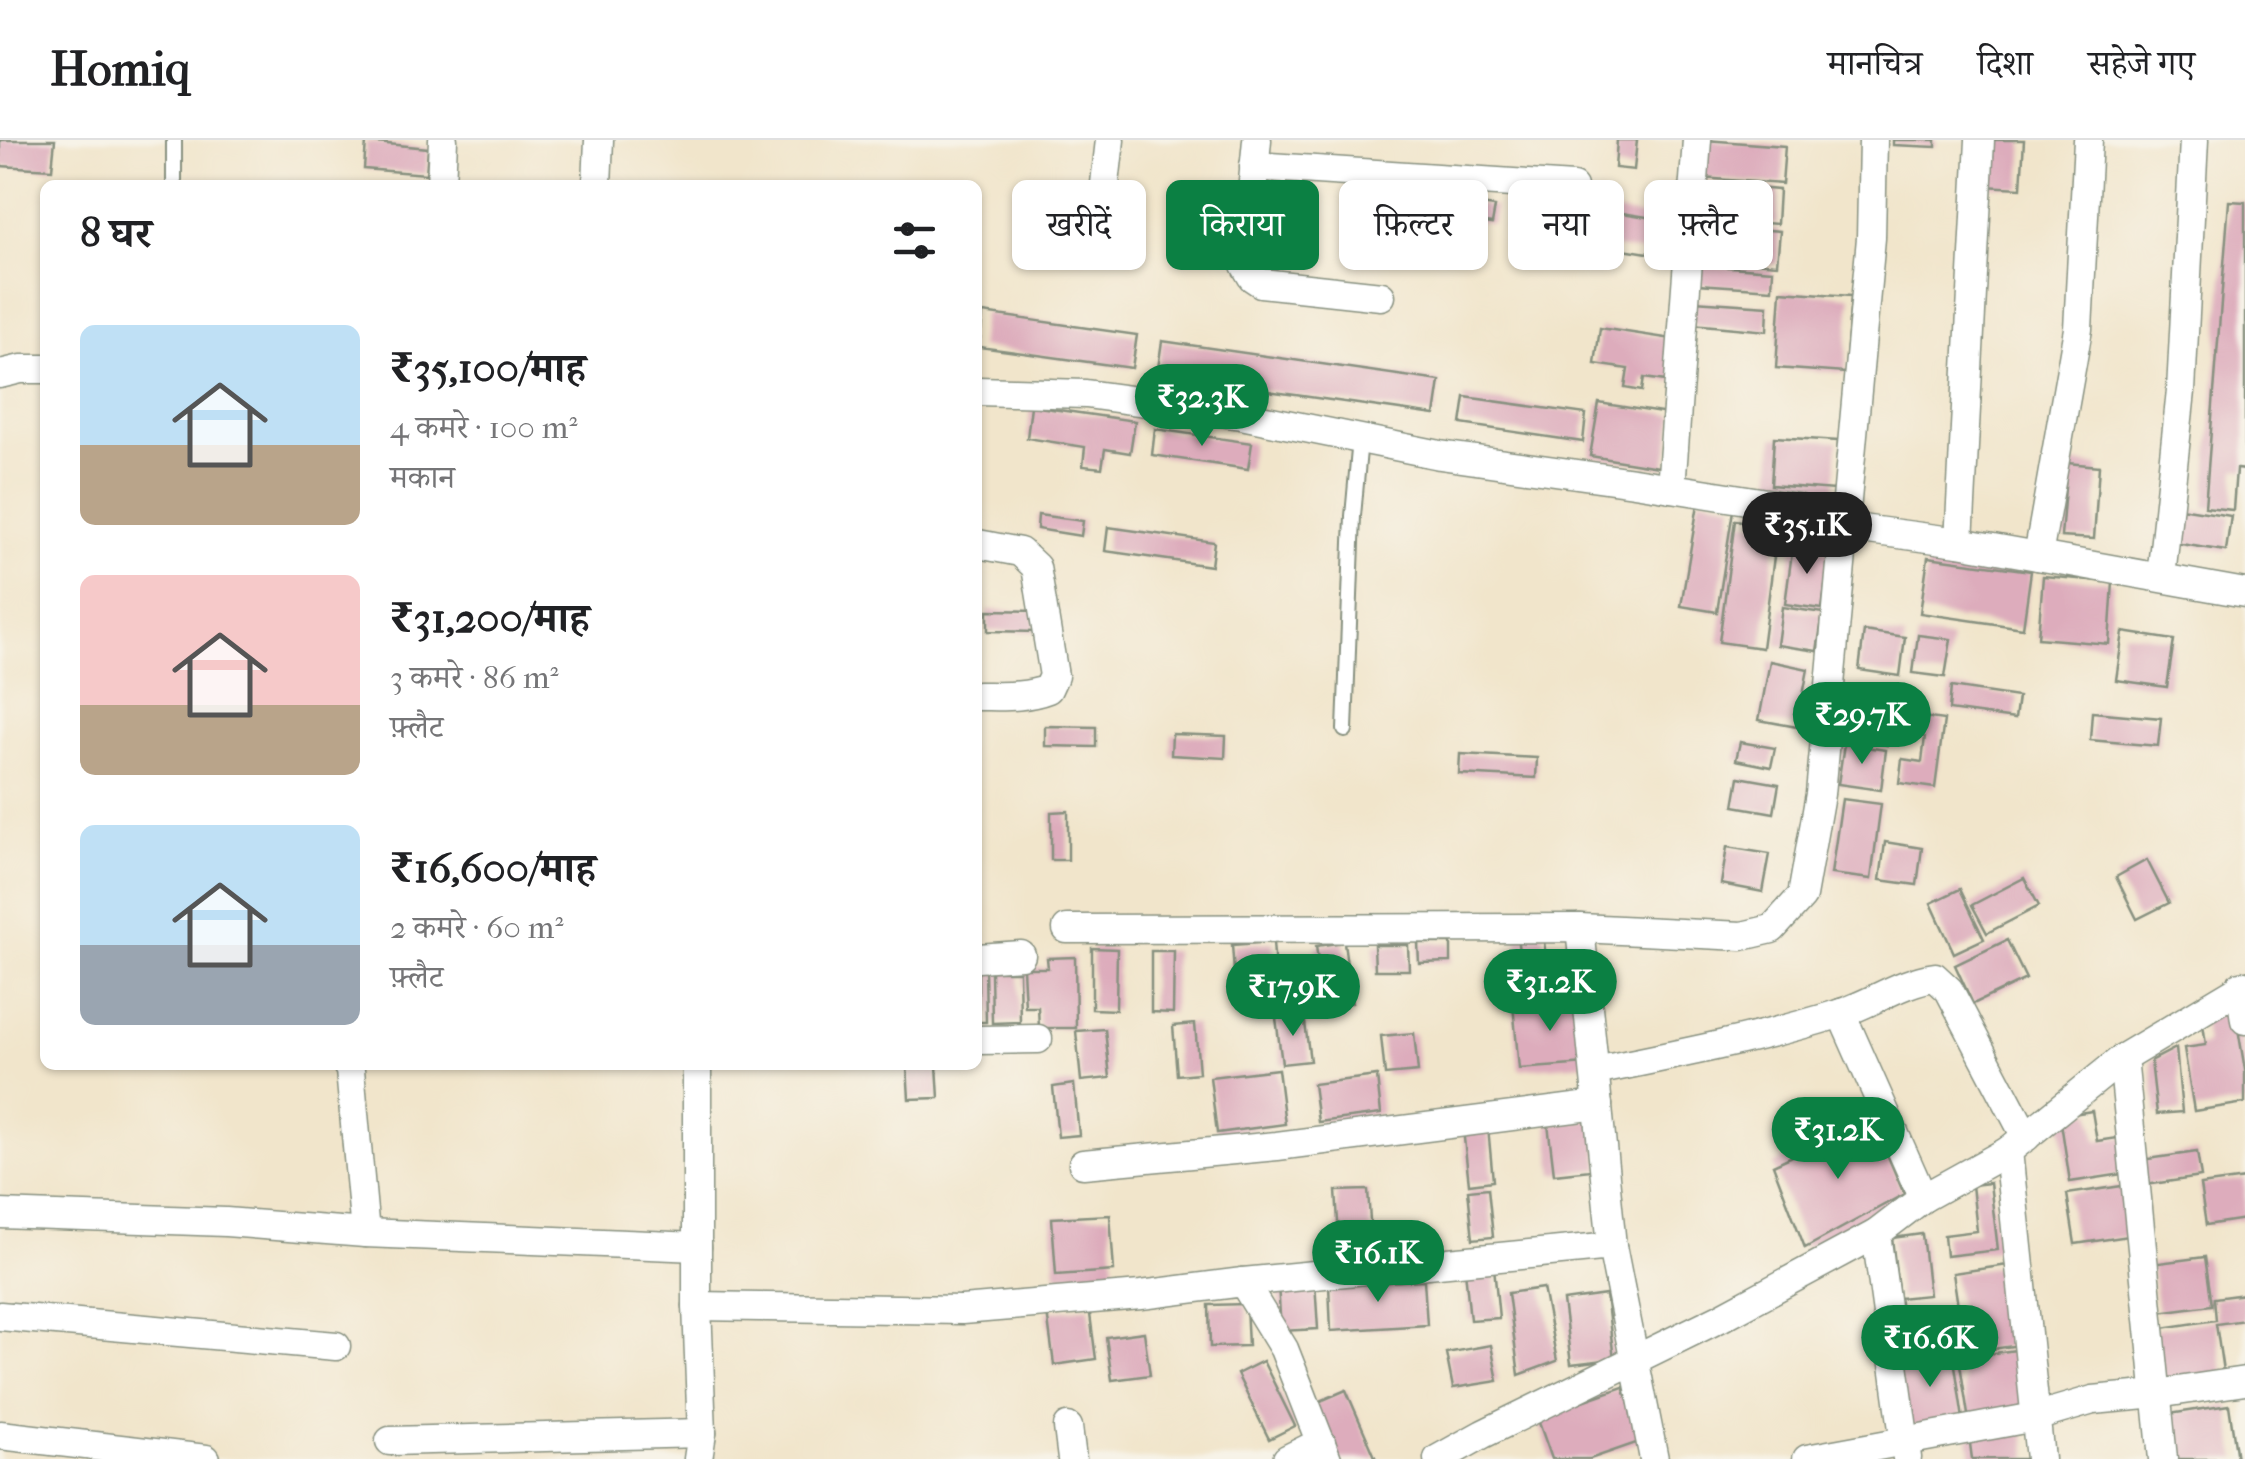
<!DOCTYPE html>
<html lang="hi">
<head>
<meta charset="utf-8">
<style>
	:root { --surface:#fff; --page:#f6f6f6; --text:#202124; --muted:#757577; --line:#e0e0e0; --accent:#0b8043 }
	body { margin:0; font-family:"IM FELL French Canon","Noto Serif Devanagari",serif; background:var(--page); color:var(--text); height:100vh; display:flex; flex-direction:column; font-size:38px; white-space:nowrap }
	* { box-sizing:border-box; margin:0 }
	p { font-size:32px; color:var(--muted) }
	.icon { flex:none; width:55px; height:55px; fill:none; stroke:currentColor; stroke-width:2; stroke-linecap:round; stroke-linejoin:round }
	.map { position:relative; flex:1; overflow:hidden }
	.panel { position:absolute; left:40px; top:40px; width:942px; height:890px; display:flex; flex-direction:column; background:var(--surface); border-radius:15px; box-shadow:0 2px 8px #0004 }
	.panel>* { flex:none }
	.guide { position:absolute; left:1012px; top:40px; width:950px; height:90px; display:flex; gap:20px }
	.price { position:absolute; translate:-50% -85px; padding:0 22px; border-radius:35px; background:var(--accent); color:#fff; font-size:32px; line-height:65px; filter:drop-shadow(0 2px 5px #0008) }
	.price::after { content:''; position:absolute; left:50%; top:60px; width:30px; height:22px; margin-left:-15px; background:inherit; clip-path:polygon(0 0,100% 0,50% 100%) }
	.price.on { background:#222; color:#fff }
	ul { padding:0; list-style:none }
	li { display:flex; align-items:center; gap:30px; height:250px; padding:0 40px }
	li span { display:grid; place-items:center; flex:none; width:280px; height:200px; border-radius:15px; color:#555 }
	li>.icon { margin-inline-start:auto }
	span .icon { width:120px; height:120px; fill:#fffc; stroke-width:1 }
	li b { font-size:42px }
	h2 { display:flex; justify-content:space-between; align-items:center; height:120px; padding:0 40px; font-size:42px }
	.pill { padding:0 35px; border-radius:15px; background:var(--surface); box-shadow:0 2px 8px #0004; font-size:35px; line-height:90px }
	.pill.on { background:var(--accent); color:#fff }
	header { display:flex; align-items:center; gap:60px; box-sizing:border-box; height:140px; padding:0 50px; background:var(--surface); border-bottom:2px solid var(--line) }
	header strong { font-size:48px }
	nav { display:flex; gap:55px; margin-inline-start:auto; font-size:35px }
	.map>svg:first-child { display:block }
	.building { fill:#ddacbc }
	.lines { fill:none; stroke-linecap:round; stroke-linejoin:round }
	.lane-casing { stroke:#889180; stroke-width:18 }
	.street-casing { stroke:#889180; stroke-width:31 }
	.lane { stroke:#fff; stroke-width:14 }
	.street { stroke:#fff; stroke-width:28 }
</style>
</head>
<body>
<header>
<strong>Homiq</strong>
<nav><a>मानचित्र</a><a>दिशा</a><a>सहेजे गए</a></nav>
</header>
<div class="map">
<svg width="2245" height="1319" viewBox="0 0 2245 1319">
	<rect width="100%" height="100%" fill="#f7f3e8"/>
	<filter id="ink" filterUnits="userSpaceOnUse"><feTurbulence type="fractalNoise" baseFrequency=".01" numOctaves="2"/><feDisplacementMap in="SourceGraphic" scale="20" xChannelSelector="R" yChannelSelector="G"/><feConvolveMatrix kernelMatrix="1 2 1 2 8 2 1 2 1" color-interpolation-filters="sRGB"/></filter>
	<filter id="wash" filterUnits="userSpaceOnUse"><feTurbulence type="fractalNoise" baseFrequency=".0048" numOctaves="4" result="noise"/><feDisplacementMap in="SourceGraphic" scale="40" xChannelSelector="R" yChannelSelector="G"/><feGaussianBlur stdDeviation="2.25" result="paint"/><feColorMatrix in="noise" values="0 0 0 0 0 0 0 0 0 0 0 0 0 0 0 0 0 1.4 0 .05"/><feComposite in="paint" operator="in"/></filter>
	<g filter="url(#wash)">
		<rect width="100%" height="100%" fill="#f1e5cb"/>
		<g id="blocks">
			<g class="building">
				<polygon points="0,0 55,0 52,29 0,26"/>
				<polygon points="1617,0 1637,0 1634,30 1615,28"/>
				<polygon points="1705,0 1785,6 1782,44 1702,38"/>
				<polygon points="1893,0 1936,0 1936,7 1893,5"/>
				<polygon points="1986,0 2024,0 2021,48 1983,46"/>
				<polygon points="366,2 428,8 426,34 364,29"/>
				<polygon points="1706,44 1779,50 1777,84 1703,78"/>
				<polygon points="1453,61 1495,67 1492,84 1451,78"/>
				<polygon points="2229,61 2245,62 2245,330 2236,329 2233,370 2205,367"/>
				<polygon points="1610,71 1690,84 1684,119 1605,106"/>
				<polygon points="1706,85 1780,91 1777,124 1703,118"/>
				<polygon points="1700,125 1773,130 1772,149 1698,144"/>
				<polygon points="1781,151 1851,156 1845,233 1776,228"/>
				<polygon points="1694,161 1768,166 1767,191 1692,184"/>
				<polygon points="983,173 1137,195 1132,228 979,207"/>
				<polygon points="1600,188 1679,200 1673,242 1644,238 1642,251 1625,248 1628,229 1595,224"/>
				<polygon points="1162,201 1440,241 1435,275 1157,235"/>
				<polygon points="1465,257 1586,274 1583,302 1461,284"/>
				<polygon points="1599,263 1674,275 1665,328 1590,316"/>
				<polygon points="1031,266 1135,281 1130,313 1105,309 1102,328 1083,326 1085,307 1027,298"/>
				<polygon points="1155,289 1252,303 1248,329 1152,315"/>
				<polygon points="1774,297 1838,301 1835,350 1771,345"/>
				<polygon points="2067,323 2099,326 2094,399 2061,397"/>
				<polygon points="1699,358 1734,364 1717,472 1681,466"/>
				<polygon points="2174,367 2231,376 2226,411 2168,402"/>
				<polygon points="1038,375 1083,381 1081,396 1037,389"/>
				<polygon points="1735,380 1778,386 1762,508 1719,502"/>
				<polygon points="1108,387 1214,402 1211,426 1105,411"/>
				<polygon points="1793,405 1830,411 1822,469 1785,464"/>
				<polygon points="1928,417 2031,431 2023,488 1920,473"/>
				<polygon points="2043,436 2113,442 2109,504 2038,498"/>
				<polygon points="1782,467 1823,473 1817,511 1777,505"/>
				<polygon points="988,470 1035,471 1035,492 988,491"/>
				<polygon points="1864,491 1905,497 1900,536 1859,530"/>
				<polygon points="2123,492 2174,500 2167,547 2116,540"/>
				<polygon points="1918,495 1951,499 1945,537 1913,533"/>
				<polygon points="1770,521 1808,529 1797,587 1759,580"/>
				<polygon points="1951,547 2018,557 2015,579 1949,570"/>
				<polygon points="1846,560 1892,566 1887,605 1840,599"/>
				<polygon points="2092,572 2161,578 2158,606 2090,600"/>
				<polygon points="1908,575 1944,580 1935,648 1899,643 1902,619 1922,622 1925,597 1905,594"/>
				<polygon points="1045,586 1096,587 1096,607 1045,606"/>
				<polygon points="1172,594 1226,596 1225,618 1171,615"/>
				<polygon points="1740,602 1775,608 1771,627 1736,620"/>
				<polygon points="1844,604 1886,610 1881,650 1838,644"/>
				<polygon points="1460,614 1537,618 1536,638 1459,634"/>
				<polygon points="1739,637 1779,644 1774,673 1734,666"/>
				<polygon points="1842,659 1881,664 1871,739 1831,734"/>
				<polygon points="1068,671 1068,720 1051,720 1051,672"/>
				<polygon points="1885,702 1922,708 1917,745 1880,740"/>
				<polygon points="1727,707 1770,714 1763,752 1721,744"/>
				<polygon points="2147,720 2169,763 2137,779 2116,737"/>
				<polygon points="2024,738 2039,766 1987,793 1972,765"/>
				<polygon points="1960,749 1984,799 1954,813 1931,763"/>
				<polygon points="1543,792 1549,845 1523,848 1517,795"/>
				<polygon points="2007,800 2026,839 1973,864 1955,825"/>
				<polygon points="1273,802 1277,858 1236,860 1232,805"/>
				<polygon points="1344,802 1352,863 1324,866 1316,806"/>
				<polygon points="1418,803 1451,803 1451,822 1419,823"/>
				<polygon points="1374,805 1408,805 1409,830 1375,830"/>
				<polygon points="1092,808 1117,809 1116,870 1092,869"/>
				<polygon points="1151,811 1174,811 1173,873 1151,872"/>
				<polygon points="1075,817 1076,888 1039,888 1038,867 1025,867 1023,828 1048,828 1047,818"/>
				<polygon points="978,828 985,828 986,882 978,882"/>
				<polygon points="991,831 1019,831 1020,882 992,883"/>
				<polygon points="1581,858 1586,924 1519,929 1513,864"/>
				<polygon points="2235,871 2245,930 2245,963 2194,971 2184,908 2206,905 2202,877"/>
				<polygon points="1304,875 1310,921 1282,924 1276,878"/>
				<polygon points="1195,884 1199,933 1177,935 1173,886"/>
				<polygon points="1105,889 1110,938 1081,941 1076,891"/>
				<polygon points="1414,893 1418,932 1385,935 1381,896"/>
				<polygon points="2176,908 2182,972 2157,974 2151,921"/>
				<polygon points="907,925 937,925 939,958 909,959"/>
				<polygon points="1278,929 1285,984 1217,993 1210,937"/>
				<polygon points="1377,936 1381,974 1318,982 1313,944"/>
				<polygon points="1074,944 1079,995 1058,997 1053,947"/>
				<polygon points="2092,971 2097,1001 2124,997 2129,1033 2070,1042 2060,976"/>
				<polygon points="1594,979 1600,1029 1554,1034 1548,984"/>
				<polygon points="1872,979 1904,1054 1805,1108 1773,1025"/>
				<polygon points="1488,987 1493,1041 1469,1044 1463,989"/>
				<polygon points="2197,1012 2201,1037 2145,1045 2141,1020"/>
				<polygon points="2245,1039 2245,1079 2206,1085 2200,1045"/>
				<polygon points="1990,1043 1998,1110 1946,1116 1944,1095 1977,1091 1972,1045"/>
				<polygon points="2122,1046 2129,1096 2075,1104 2067,1054"/>
				<polygon points="1488,1048 1493,1097 1473,1099 1468,1050"/>
				<polygon points="1368,1050 1372,1111 1340,1113 1336,1051"/>
				<polygon points="1110,1075 1114,1131 1056,1135 1052,1078"/>
				<polygon points="1922,1094 1929,1155 1899,1158 1892,1098"/>
				<polygon points="2205,1117 2212,1165 2158,1172 2151,1124"/>
				<polygon points="2008,1125 2020,1205 1965,1213 1953,1133"/>
				<polygon points="1494,1127 1499,1178 1470,1180 1465,1130"/>
				<polygon points="1424,1140 1427,1185 1331,1191 1329,1145"/>
				<polygon points="1315,1142 1318,1189 1281,1191 1278,1144"/>
				<polygon points="1543,1148 1557,1221 1519,1235 1508,1153"/>
				<polygon points="2245,1154 2245,1180 2216,1184 2224,1238 2163,1247 2155,1189 2216,1180 2214,1158"/>
				<polygon points="1606,1155 1614,1219 1571,1224 1563,1161"/>
				<polygon points="1246,1164 1248,1206 1210,1207 1209,1165"/>
				<polygon points="1089,1167 1096,1219 1054,1225 1047,1172"/>
				<polygon points="1144,1192 1150,1235 1112,1240 1106,1197"/>
				<polygon points="1491,1205 1498,1241 1453,1248 1446,1213"/>
				<polygon points="2016,1210 2026,1273 1969,1281 1959,1218"/>
				<polygon points="1953,1212 1963,1279 1906,1287 1896,1220"/>
				<polygon points="1263,1221 1295,1286 1269,1299 1237,1234"/>
				<polygon points="1623,1247 1642,1301 1590,1319 1552,1319 1537,1277"/>
				<polygon points="1346,1250 1376,1319 1332,1319 1309,1266"/>
				<polygon points="2229,1265 2237,1319 2175,1319 2169,1274"/>
				<polygon points="2024,1289 2028,1319 1972,1319 1969,1296"/>
			</g>
		</g>
	</g>
	<g filter="url(#ink)">
		<use href="#blocks" fill-opacity="0" stroke="#889180" stroke-width="2.5"/>
		<g class="lines">
			<defs>
				<g id="lane">
					<polyline points="174,45 174,0"/>
					<polyline points="1345,590 1353,376 1360,299"/>
				</g>
				<g id="street">
					<polyline points="1257,0 1245,125 1252,137 1261,143 1381,156"/>
					<polyline points="1254,26 1573,47"/>
					<polyline points="441,45 443,0"/>
					<polyline points="597,45 599,0"/>
					<polyline points="1101,79 1110,0"/>
					<polyline points="0,234 21,229 45,229"/>
					<polyline points="978,251 1086,254 1241,275 1440,315 1634,342 1797,368 1846,387 1959,402 2245,453"/>
					<polyline points="1671,348 1697,0"/>
					<polyline points="1959,402 1980,0"/>
					<path d="M 978,404 L 1020,412 L 1036,427 L 1054,536 L 1048,549 C 1025,558 1001,556 978,556"/>
					<polyline points="2038,416 2078,189 2088,0"/>
					<polyline points="2161,437 2181,251 2194,0"/>
					<polyline points="1580,788 1612,1106 1654,1319"/>
					<polyline points="1067,789 1580,788 1742,796 1772,789 1802,756 1820,654 1871,98 1873,0"/>
					<polyline points="978,818 1021,815"/>
					<polyline points="2240,846 2245,880"/>
					<polyline points="1841,873 1923,1058"/>
					<polyline points="978,900 1038,899"/>
					<polyline points="2123,918 2163,1319"/>
					<polyline points="347,925 350,930 365,1093"/>
					<polyline points="697,925 697,1166 702,1293 698,1319"/>
					<path d="M 1595,931 C 1675,915 1756,899 1835,875 C 1870,865 1899,842 1935,837 L 1949,850 L 2026,997"/>
					<polyline points="2008,1011 2040,1319"/>
					<polyline points="1083,1024 1277,1006 1598,965"/>
					<polyline points="0,1074 226,1082 365,1093 697,1107"/>
					<polyline points="1876,1094 1907,1318"/>
					<polyline points="1243,1142 1612,1106"/>
					<polyline points="697,1166 962,1170 1141,1155 1243,1142 1284,1209 1327,1319"/>
					<polyline points="0,1176 336,1206"/>
					<polyline points="1068,1287 1072,1319"/>
					<polyline points="0,1295 206,1319"/>
					<polyline points="390,1301 702,1293"/>
					<polyline points="1287,1319 1321,1302"/>
					<polyline points="1438,1319 1483,1294 1720,1178 1876,1094 1923,1058 2008,1011 2123,918 2245,845"/>
					<polyline points="1807,1319 2035,1277 2093,1260 2157,1254 2245,1241"/>
				</g>
			</defs>
			<use href="#lane" class="lane-casing"/>
			<use href="#street" class="street-casing"/>
			<use href="#lane" class="lane"/>
			<use href="#street" class="street"/>
		</g>
	</g>
</svg>
<b class="price" style="left:1202px;top:309px">₹32.3K</b>
<b class="price on" style="left:1807px;top:437px">₹35.1K</b>
<b class="price" style="left:1862px;top:627px">₹29.7K</b>
<b class="price" style="left:1550px;top:894px">₹31.2K</b>
<b class="price" style="left:1293px;top:899px">₹17.9K</b>
<b class="price" style="left:1838px;top:1042px">₹31.2K</b>
<b class="price" style="left:1378px;top:1165px">₹16.1K</b>
<b class="price" style="left:1930px;top:1250px">₹16.6K</b>
<div class="guide">
<a class="pill">खरीदें</a>
<a class="pill on">किराया</a>
<a class="pill">फ़िल्टर</a>
<a class="pill">नया</a>
<a class="pill">फ़्लैट</a>
</div>
<section class="panel">
<h2>8 घर<svg class="icon" aria-label="filters" viewBox="0 0 24 24"><path d="M4 7h16M4 17h16"/><circle cx="9" cy="7" r="2"/><circle cx="15" cy="17" r="2"/></svg></h2>
<ul>
<li><span style="background:linear-gradient(#bfe0f5 60%,#b9a48a 0)"><svg class="icon" aria-label="home" viewBox="0 0 24 24"><path d="M3 11l9-7 9 7M6 9v11h12V9"/></svg></span><div><b>₹35,100/माह</b><p>4 कमरे · 100 m²</p><p>मकान</p></div></li>
<li><span style="background:linear-gradient(#f6c9c9 65%,#b9a48a 0)"><svg class="icon" aria-label="home" viewBox="0 0 24 24"><path d="M3 11l9-7 9 7M6 9v11h12V9"/></svg></span><div><b>₹31,200/माह</b><p>3 कमरे · 86 m²</p><p>फ़्लैट</p></div></li>
<li><span style="background:linear-gradient(#bfe0f5 60%,#9aa5b1 0)"><svg class="icon" aria-label="home" viewBox="0 0 24 24"><path d="M3 11l9-7 9 7M6 9v11h12V9"/></svg></span><div><b>₹16,600/माह</b><p>2 कमरे · 60 m²</p><p>फ़्लैट</p></div></li>
</ul>
</section>
</div>
</body>
</html>
